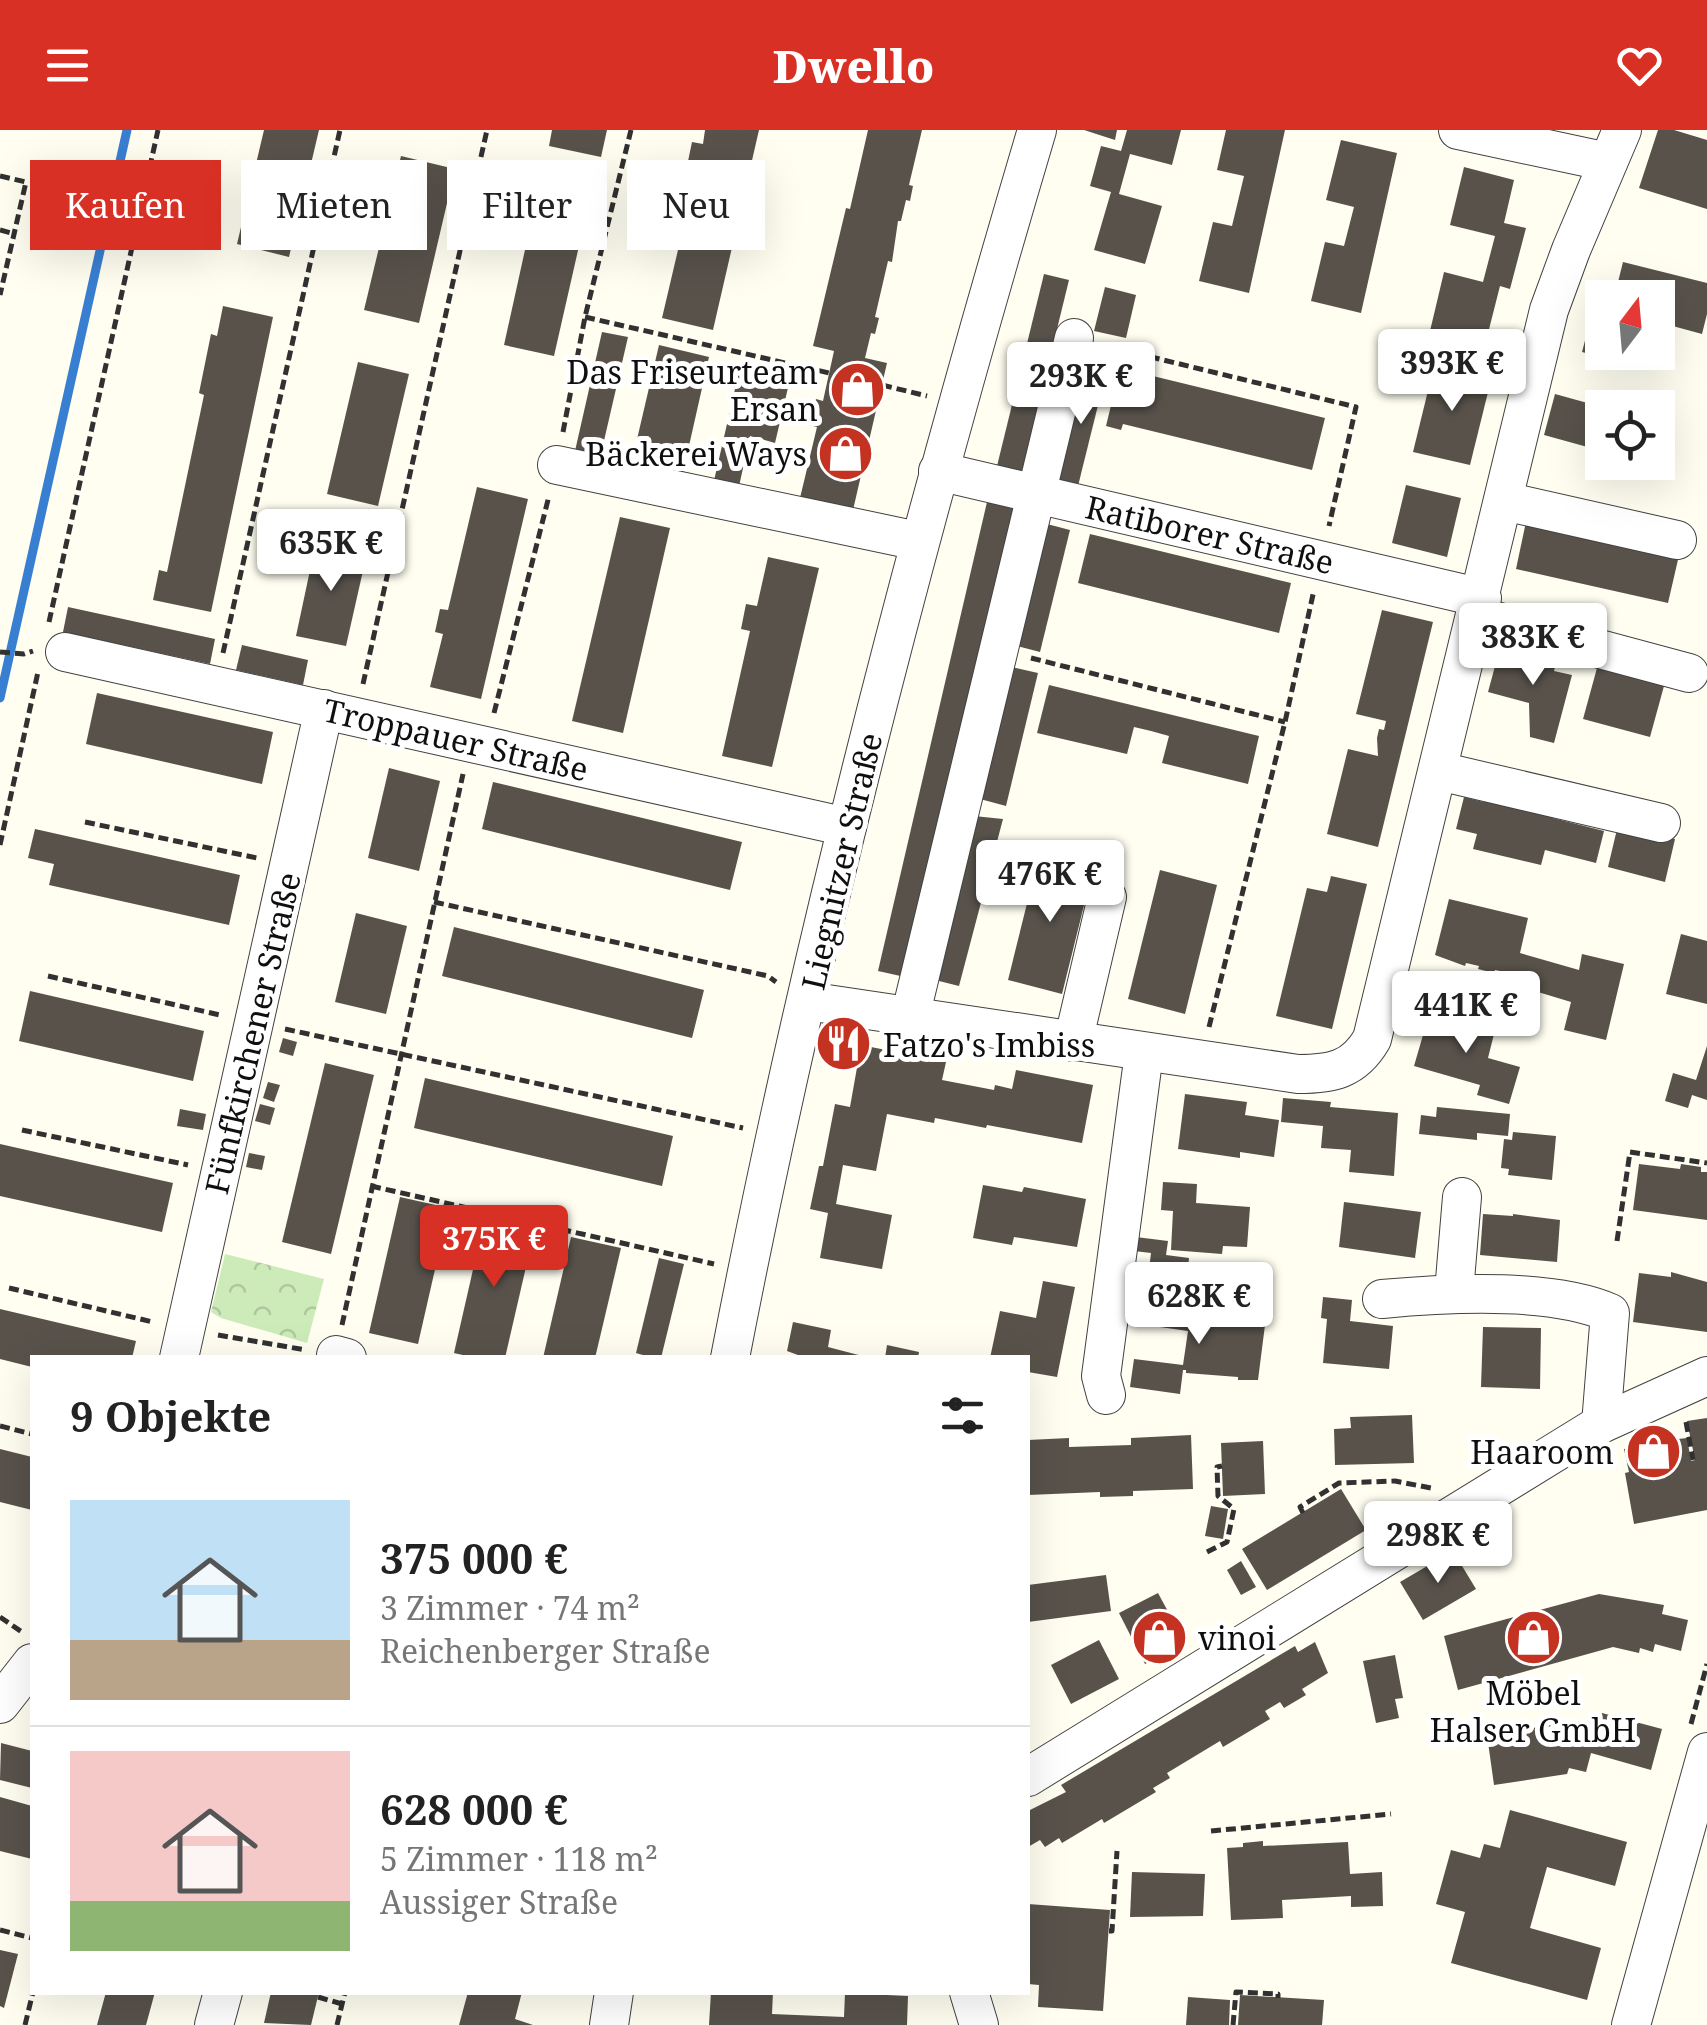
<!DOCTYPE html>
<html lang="de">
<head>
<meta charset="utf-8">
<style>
	:root { --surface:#fff; --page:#f6f6f6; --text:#222; --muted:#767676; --line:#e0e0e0; --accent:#d93025 }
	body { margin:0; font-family:"Noto Serif",serif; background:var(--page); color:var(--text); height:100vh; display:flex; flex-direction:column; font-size:38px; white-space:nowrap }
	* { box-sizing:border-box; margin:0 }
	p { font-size:32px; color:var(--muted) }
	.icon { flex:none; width:55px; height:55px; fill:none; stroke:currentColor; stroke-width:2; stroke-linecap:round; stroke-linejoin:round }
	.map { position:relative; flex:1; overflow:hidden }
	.side { position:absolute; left:30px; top:1225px; width:1000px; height:640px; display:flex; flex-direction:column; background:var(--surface); border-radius:0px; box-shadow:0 10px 40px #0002 }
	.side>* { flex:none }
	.hud { position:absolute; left:30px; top:30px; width:1000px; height:90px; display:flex; gap:20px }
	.needle { width:65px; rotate:16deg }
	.tools { position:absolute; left:1585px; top:150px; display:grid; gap:20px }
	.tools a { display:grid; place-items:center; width:90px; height:90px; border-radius:0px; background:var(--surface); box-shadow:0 10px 40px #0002; font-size:50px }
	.price { position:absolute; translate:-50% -85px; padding:0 22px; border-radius:10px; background:#fff; color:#222; font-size:32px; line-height:65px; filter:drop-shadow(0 2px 5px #0008) }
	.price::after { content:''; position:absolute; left:50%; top:60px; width:30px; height:22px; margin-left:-15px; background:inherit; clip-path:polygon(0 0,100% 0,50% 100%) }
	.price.active { background:var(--accent); color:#fff }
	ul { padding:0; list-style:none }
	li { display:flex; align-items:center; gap:30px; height:250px; padding:0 40px }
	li+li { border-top:2px solid var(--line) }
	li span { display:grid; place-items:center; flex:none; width:280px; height:200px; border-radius:0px; color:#555 }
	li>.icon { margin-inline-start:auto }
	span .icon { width:120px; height:120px; fill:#fffc; stroke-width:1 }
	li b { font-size:42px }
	h2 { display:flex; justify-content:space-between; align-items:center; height:120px; padding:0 40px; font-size:42px }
	.tag { padding:0 35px; border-radius:0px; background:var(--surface); box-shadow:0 10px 40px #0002; font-size:35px; line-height:90px }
	.tag.active { background:var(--accent); color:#fff }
	header { display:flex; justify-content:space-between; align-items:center; height:130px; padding:0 40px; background:var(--accent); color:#fff; font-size:45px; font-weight:800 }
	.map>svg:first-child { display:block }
	.park { fill:url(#park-crowns) }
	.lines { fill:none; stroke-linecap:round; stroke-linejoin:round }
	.stream { stroke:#397fd1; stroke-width:9 }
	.building { fill:#58524b }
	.minor-casing { stroke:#424242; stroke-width:40 }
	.path { stroke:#313131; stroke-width:5; stroke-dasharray:10 5; stroke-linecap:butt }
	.minor { stroke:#fff; stroke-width:38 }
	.labels { text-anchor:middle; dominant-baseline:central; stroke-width:10; stroke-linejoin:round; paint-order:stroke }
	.poi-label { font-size:32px; fill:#0f0f0f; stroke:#fff; text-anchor:end }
	.street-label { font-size:32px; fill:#0f0f0f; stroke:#fff }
</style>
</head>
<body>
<header><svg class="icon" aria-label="menu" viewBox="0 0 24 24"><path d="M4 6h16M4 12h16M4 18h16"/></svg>Dwello<svg class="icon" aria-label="heart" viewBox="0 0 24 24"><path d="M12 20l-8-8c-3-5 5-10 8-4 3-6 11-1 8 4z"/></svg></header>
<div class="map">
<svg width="1707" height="1895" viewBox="0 0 1707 1895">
	<defs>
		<pattern id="park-crowns" width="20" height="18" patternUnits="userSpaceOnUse" patternTransform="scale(2.5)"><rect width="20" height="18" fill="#ccebb9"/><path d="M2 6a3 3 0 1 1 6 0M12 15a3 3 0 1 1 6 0" fill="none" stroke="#aec89e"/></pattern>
	</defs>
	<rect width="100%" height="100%" fill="#fffef1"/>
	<polygon class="park" points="225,1124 324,1149 307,1213 221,1188 211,1182"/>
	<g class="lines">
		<polyline class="stream" points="0,568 127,0"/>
	</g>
	<g class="building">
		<polygon points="264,0 319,0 289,127 237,114"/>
		<polygon points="552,0 607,0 601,27 549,16"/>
		<polygon points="705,0 759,0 713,200 662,188 697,39 687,36 692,12 703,14"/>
		<polygon points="868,0 922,0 909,55 913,56 910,71 906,70 901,91 898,91 892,132 888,131 875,187 879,188 875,204 871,203 865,228 887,233 853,380 800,368 817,297 809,295 816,269 823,271 834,221 813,216 846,78 850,79"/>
		<polygon points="1084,0 1117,0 1115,10"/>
		<polygon points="1127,0 1181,0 1172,35 1130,24 1119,64 1162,76 1145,134 1094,120 1111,62 1090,56 1101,16 1121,21"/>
		<polygon points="1226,0 1285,0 1249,163 1199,151 1213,92 1232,96 1244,46 1217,40"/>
		<polygon points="1658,0 1674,0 1707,10 1707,79 1639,58"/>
		<polygon points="1341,10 1397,23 1361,183 1311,171 1325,112 1344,116 1354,77 1326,70"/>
		<polygon points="401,26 455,39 419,193 364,180"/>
		<polygon points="1464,37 1514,50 1504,93 1526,98 1510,159 1500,156 1485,215 1430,201 1444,142 1483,152 1495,106 1450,95"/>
		<polygon points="538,61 589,72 554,226 504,215"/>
		<polygon points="1623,132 1707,153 1707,184 1702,204 1658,192 1658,168 1614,168"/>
		<polygon points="1044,144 1069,150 1022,342 997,336"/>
		<polygon points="1105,157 1136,165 1126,208 1094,201"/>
		<polygon points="223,176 273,187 211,482 153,470 159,440 167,442 204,265 199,263 211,204 217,206"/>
		<polygon points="1594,176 1602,178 1602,222 1610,222 1609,229 1582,222"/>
		<polygon points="602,202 628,207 600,328 575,321"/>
		<polygon points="659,215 709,227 682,347 631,335"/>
		<polygon points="358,232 409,244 378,376 327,364"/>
		<polygon points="1435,232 1492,246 1470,335 1413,322"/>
		<polygon points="741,233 791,245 775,313 750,306 738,361 713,355"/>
		<polygon points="1085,234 1107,239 1077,360 1056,355"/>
		<polygon points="1120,238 1325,288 1312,340 1123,294 1121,300 1106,296"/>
		<polygon points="1555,264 1602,277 1602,321 1544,305"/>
		<polygon points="1406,355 1461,368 1447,427 1392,413"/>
		<polygon points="477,357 528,369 481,569 430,557 443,504 435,502 440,479 448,480"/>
		<polygon points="987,372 1013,378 905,847 878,841"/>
		<polygon points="620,387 670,398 623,603 572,591"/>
		<polygon points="1527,387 1680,421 1668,473 1516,439"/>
		<polygon points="1047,394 1070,400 1040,522 1017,516"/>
		<polygon points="1090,404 1291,453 1279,503 1078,453"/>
		<polygon points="316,412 367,423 346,516 296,506"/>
		<polygon points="768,427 819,438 772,637 722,626 750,501 741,499 746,474 757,476"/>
		<polygon points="68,477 215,509 210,534 63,502"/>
		<polygon points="1382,480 1433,492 1378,717 1327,704 1348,619 1378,626 1377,608 1379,599 1384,600 1386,591 1356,584"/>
		<polygon points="1501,514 1557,529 1554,541 1572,545 1554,613 1530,607 1529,573 1488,562"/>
		<polygon points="242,515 308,530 303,555 236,540"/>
		<polygon points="1012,537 1038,543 1006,676 980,669"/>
		<polygon points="1597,538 1664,556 1650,607 1583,589"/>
		<polygon points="1049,555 1259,606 1248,654 1162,633 1169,606 1151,601 1134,597 1127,624 1037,603"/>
		<polygon points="97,563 273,602 262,654 86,614"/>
		<polygon points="389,638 440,651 419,741 368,728"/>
		<polygon points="493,652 742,712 730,760 482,699"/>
		<polygon points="1464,667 1484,672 1485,667 1554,684 1553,688 1604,701 1596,733 1545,720 1541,735 1473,719 1477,704 1456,699"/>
		<polygon points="974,686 1003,689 959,856 931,849"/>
		<polygon points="1618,695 1675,709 1665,752 1608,737"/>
		<polygon points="35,699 240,745 229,795 49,755 54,734 28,728"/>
		<polygon points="1039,725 1093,739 1062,864 1008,850"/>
		<polygon points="1160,740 1217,755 1185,884 1128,869"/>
		<polygon points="1331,746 1367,754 1332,899 1276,886 1307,758 1327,762"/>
		<polygon points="1449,769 1528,788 1520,823 1579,840 1582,824 1624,834 1606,910 1564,900 1571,872 1512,854 1515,844 1495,840 1494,843 1478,839 1479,836 1466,833 1465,836 1435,825"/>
		<polygon points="356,783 407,796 386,884 335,872"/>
		<polygon points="454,797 704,860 692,908 442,846"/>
		<polygon points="1681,804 1707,811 1707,874 1666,864"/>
		<polygon points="30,861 204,901 193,951 19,911"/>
		<polygon points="1430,881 1495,900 1488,928 1520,937 1509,974 1477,965 1480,955 1414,936"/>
		<polygon points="838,904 855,915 850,924 832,914"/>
		<polygon points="283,908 297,912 293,926 279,922"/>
		<polygon points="861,915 946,932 942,950 994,960 995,955 1012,959 1016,940 1093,955 1082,1013 987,995 986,998 935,988 934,993 887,984 876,1041 843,1035 836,1074 892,1085 882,1139 820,1128 828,1083 810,1079 819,1036 823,1036 835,974 850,977"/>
		<polygon points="1707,916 1707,970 1692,965 1688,978 1665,971 1673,943 1696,950"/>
		<polygon points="325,933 374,945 331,1124 282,1112"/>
		<polygon points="425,948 673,1006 662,1056 414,998"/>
		<polygon points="268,952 280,955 274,972 263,968"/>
		<polygon points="1185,964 1247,972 1245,985 1279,990 1274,1027 1240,1022 1240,1028 1178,1019"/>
		<polygon points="1283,968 1331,972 1330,977 1398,983 1394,1046 1349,1042 1351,1020 1321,1018 1323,996 1281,992"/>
		<polygon points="260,974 275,978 270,995 255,991"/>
		<polygon points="1437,977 1510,984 1508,1006 1477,1003 1477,1010 1419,1004 1421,985 1436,987"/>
		<polygon points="180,979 206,984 203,1000 177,996"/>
		<polygon points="1513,1002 1556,1006 1552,1050 1508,1045 1509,1039 1501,1038 1504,1009 1512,1010"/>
		<polygon points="0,1014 173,1053 162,1102 0,1066"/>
		<polygon points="249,1023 265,1026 262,1040 246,1037"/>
		<polygon points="1639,1034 1680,1039 1681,1034 1701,1037 1701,1042 1707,1042 1707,1090 1633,1080"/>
		<polygon points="1163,1052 1197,1054 1196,1073 1250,1077 1247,1117 1223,1116 1222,1124 1171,1120 1173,1081 1161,1080"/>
		<polygon points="983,1055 1022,1062 1024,1057 1086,1069 1077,1117 1014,1107 1012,1115 973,1108"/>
		<polygon points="400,1067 449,1078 418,1214 369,1203"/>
		<polygon points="1344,1072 1421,1082 1415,1128 1339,1117"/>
		<polygon points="1483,1084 1513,1086 1513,1084 1560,1090 1557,1132 1480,1125"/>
		<polygon points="485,1087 535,1098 505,1228 476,1228 454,1223"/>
		<polygon points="571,1107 621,1118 605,1186 595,1228 543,1228"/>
		<polygon points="1136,1107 1168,1111 1166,1125 1189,1128 1186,1160 1147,1156 1151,1123 1134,1121"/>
		<polygon points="659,1128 684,1134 661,1228 653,1228 636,1223"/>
		<polygon points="1671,1142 1707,1152 1707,1202 1633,1192 1639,1143 1671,1147"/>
		<polygon points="1043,1151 1075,1157 1057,1247 1028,1242 1028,1228 990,1228 1000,1181 1036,1188"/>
		<polygon points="1323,1167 1352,1170 1350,1191 1393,1196 1389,1239 1323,1233 1327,1189 1321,1188"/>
		<polygon points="1142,1168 1191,1174 1190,1185 1218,1188 1219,1184 1235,1187 1234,1191 1265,1195 1258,1250 1238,1250 1238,1247 1186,1243 1186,1240 1183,1240 1180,1264 1130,1257 1134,1229 1183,1235 1188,1201 1139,1194"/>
		<polygon points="0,1179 136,1211 132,1228 32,1228 32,1237 0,1229"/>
		<polygon points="793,1192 831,1200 828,1217 870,1228 806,1228 787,1221"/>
		<polygon points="1483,1197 1541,1198 1540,1259 1481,1257"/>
		<polygon points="887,1215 919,1222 918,1228 885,1228"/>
		<polygon points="1412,1285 1414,1333 1335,1335 1334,1299 1351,1298 1350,1287"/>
		<polygon points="1707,1288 1707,1380 1634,1394 1625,1343 1629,1342 1624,1319 1630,1318 1633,1313 1654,1314 1660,1312 1663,1306 1675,1305 1678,1309 1687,1308 1691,1331 1695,1330 1687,1291"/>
		<polygon points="1191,1305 1193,1359 1133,1361 1133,1366 1100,1367 1100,1362 1028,1365 1028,1310 1069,1308 1069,1317 1131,1315 1131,1308"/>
		<polygon points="1263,1311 1265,1364 1223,1366 1221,1313"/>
		<polygon points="0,1319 32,1327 32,1380 0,1372"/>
		<polygon points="1341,1359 1366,1400 1267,1460 1242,1419"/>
		<polygon points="1211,1376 1228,1379 1223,1409 1205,1406"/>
		<polygon points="1453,1421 1476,1459 1423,1490 1400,1452"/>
		<polygon points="1241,1431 1256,1457 1241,1465 1227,1440"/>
		<polygon points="1106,1445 1111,1481 1028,1492 1028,1455"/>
		<polygon points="1158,1463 1185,1513 1145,1534 1119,1483"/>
		<polygon points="1599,1464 1664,1475 1662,1484 1688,1490 1681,1521 1655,1514 1653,1522 1640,1518 1639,1523 1613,1517 1458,1560 1444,1506"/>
		<polygon points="1099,1510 1119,1549 1071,1574 1051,1535"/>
		<polygon points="1315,1512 1328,1543 1302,1559 1306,1565 1284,1578 1280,1572 1265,1581 1270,1589 1223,1617 1220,1611 1167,1643 1170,1648 1153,1658 1156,1662 1104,1693 1102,1689 1062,1713 1059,1708 1045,1717 1040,1710 1028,1717 1028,1681 1066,1662 1061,1655 1295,1516 1298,1522"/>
		<polygon points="1395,1525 1403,1568 1395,1569 1399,1588 1376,1593 1363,1531"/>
		<polygon points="1602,1583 1662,1599 1651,1640 1591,1623 1586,1642 1569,1638 1567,1644 1494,1655 1487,1605 1551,1595 1596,1605"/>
		<polygon points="1,1613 32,1621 32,1658 0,1650"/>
		<polygon points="0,1667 32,1676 32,1729 0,1721"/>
		<polygon points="1510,1680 1627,1712 1615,1756 1547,1737 1530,1798 1601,1818 1587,1870 1451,1833 1465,1782 1436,1774 1451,1720 1480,1728 1484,1714 1500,1718"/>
		<polygon points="1263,1711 1263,1716 1348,1712 1350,1744 1382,1742 1383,1776 1351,1777 1351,1766 1282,1770 1283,1788 1231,1790 1227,1718 1243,1717 1243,1713"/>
		<polygon points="1132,1742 1205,1744 1203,1786 1130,1787"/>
		<polygon points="1028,1774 1110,1780 1103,1881 1038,1877 1039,1855 1028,1854"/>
		<polygon points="0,1820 18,1824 4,1878 0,1876"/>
		<polygon points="106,1862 155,1862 146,1895 97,1895"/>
		<polygon points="271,1862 319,1862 311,1895 264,1893"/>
		<polygon points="468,1862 522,1862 515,1889 533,1895 459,1895"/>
		<polygon points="711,1862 773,1862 772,1884 844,1887 845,1863 908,1866 907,1895 709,1895"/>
		<polygon points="1240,1865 1324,1870 1322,1895 1238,1895"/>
		<polygon points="1188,1867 1230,1870 1229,1895 1186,1895"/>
	</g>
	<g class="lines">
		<defs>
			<g id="minor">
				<polyline points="1458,0 1608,32"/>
				<polyline points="557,335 918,411"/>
				<polyline points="938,341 1482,468"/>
				<polyline points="1504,371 1677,410"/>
				<polyline points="1477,486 1689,543"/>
				<polyline points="65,522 847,697"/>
				<polyline points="1439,641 1661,693"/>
				<path d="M 807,871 L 1298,944 C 1332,944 1354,940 1372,909 L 1549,180 L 1571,120 L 1622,0"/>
				<polyline points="910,887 1074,208"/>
				<polyline points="1073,912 1107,767"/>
				<polyline points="1454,1162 1462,1067"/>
				<path d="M 1382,1169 C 1447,1163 1551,1157 1610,1183 L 1601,1294"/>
				<polyline points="336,1225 347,1228"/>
				<polyline points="179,1228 324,579"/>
				<path d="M 730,1228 C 810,813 917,404 1037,0"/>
				<polyline points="1106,1265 1101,1246 1144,923"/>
				<polyline points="0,1574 32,1533"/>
				<polyline points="1028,1647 1601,1294 1707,1246"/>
				<polyline points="969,1862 979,1895"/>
				<polyline points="214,1895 223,1862"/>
				<polyline points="609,1895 614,1862"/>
				<polyline points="1631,1895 1707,1622"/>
			</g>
		</defs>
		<use href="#minor" class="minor-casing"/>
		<g class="path">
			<polyline points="0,46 26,52 0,165"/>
			<polyline points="0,100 15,104"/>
			<polyline points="585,187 829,243"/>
			<polyline points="1106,216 1356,277 1329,396"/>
			<polyline points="882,255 927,266"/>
			<polyline points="563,302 585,187 631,0"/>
			<polyline points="49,492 158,0"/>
			<polyline points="0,522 24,524 33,521"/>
			<polyline points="223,523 340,0"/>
			<polyline points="1031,528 1285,592"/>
			<polyline points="363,554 487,0"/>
			<polyline points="494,583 549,366"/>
			<polyline points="85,692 257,728"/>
			<polyline points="0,715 38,542"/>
			<polyline points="434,772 768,846 776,852"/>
			<polyline points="48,846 220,885"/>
			<polyline points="1209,897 1285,592 1314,460"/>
			<polyline points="285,899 743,998"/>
			<polyline points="22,1000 188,1035"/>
			<polyline points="371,1056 714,1134"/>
			<polyline points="1617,1111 1630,1022 1707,1033"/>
			<polyline points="9,1158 153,1192"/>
			<polyline points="342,1195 463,644"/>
			<polyline points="218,1205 306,1220"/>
			<polyline points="1686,1292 1693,1330"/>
			<polyline points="0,1296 32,1304"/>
			<polyline points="1303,1383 1300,1377 1339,1353 1395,1351 1431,1358"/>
			<polyline points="1207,1422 1227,1412 1234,1379 1218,1366 1217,1337 1222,1336"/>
			<polyline points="0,1487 22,1502"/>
			<polyline points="1691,1594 1707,1534"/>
			<polyline points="1211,1701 1391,1684"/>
			<polyline points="0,1800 32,1808"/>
			<polyline points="1109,1801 1112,1801 1117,1721"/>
			<polyline points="318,1867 342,1874"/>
			<polyline points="25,1895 33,1862"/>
			<polyline points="337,1895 345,1862"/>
			<polyline points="1233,1895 1236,1862 1278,1864 1278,1868"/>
		</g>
		<use href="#minor" class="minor"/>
	</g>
	<defs>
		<symbol id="shop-disc" viewBox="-11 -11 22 22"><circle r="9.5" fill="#c43222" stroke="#fff"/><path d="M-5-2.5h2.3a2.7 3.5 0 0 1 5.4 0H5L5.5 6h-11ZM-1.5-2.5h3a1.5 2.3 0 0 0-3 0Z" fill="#fff"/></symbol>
		<symbol id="restaurant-disc" viewBox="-11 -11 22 22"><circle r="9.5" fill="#c43222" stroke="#fff"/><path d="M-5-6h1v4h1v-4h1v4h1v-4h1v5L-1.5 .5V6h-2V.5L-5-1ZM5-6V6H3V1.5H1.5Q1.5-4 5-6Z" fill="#fff"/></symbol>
	</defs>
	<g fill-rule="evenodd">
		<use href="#shop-disc" x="826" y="228" width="63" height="63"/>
		<use href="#shop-disc" x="814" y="292" width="63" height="63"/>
		<use href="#restaurant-disc" x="812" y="882" width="63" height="63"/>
		<use href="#shop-disc" x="1622" y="1290" width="63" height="63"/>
		<use href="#shop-disc" x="1128" y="1476" width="63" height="63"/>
		<use href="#shop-disc" x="1502" y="1476" width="63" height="63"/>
	</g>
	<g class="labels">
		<g class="poi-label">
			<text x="818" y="241">Das Friseurteam<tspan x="818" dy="37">Ersan</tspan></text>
			<text x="807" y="323">Bäckerei Ways</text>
			<text x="883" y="914" text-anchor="start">Fatzo's Imbiss</text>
			<text x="1614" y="1321">Haaroom</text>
			<text x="1198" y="1507" text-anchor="start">vinoi</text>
			<text x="1533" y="1562" text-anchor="middle">Möbel<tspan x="1533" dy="37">Halser GmbH</tspan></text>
		</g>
		<g class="street-label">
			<text transform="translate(1210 404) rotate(13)">Ratiborer Straße</text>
			<text transform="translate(456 609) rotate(13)">Troppauer Straße</text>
			<text transform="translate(841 731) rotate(-77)">Liegnitzer Straße</text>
			<text transform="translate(252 903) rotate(-77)">Fünfkirchener Straße</text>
		</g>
	</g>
</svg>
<div class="tools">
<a><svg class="needle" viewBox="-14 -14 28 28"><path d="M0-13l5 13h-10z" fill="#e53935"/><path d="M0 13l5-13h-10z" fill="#767676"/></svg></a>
<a><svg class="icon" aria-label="locate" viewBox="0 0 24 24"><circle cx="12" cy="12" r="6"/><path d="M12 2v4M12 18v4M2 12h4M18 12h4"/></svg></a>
</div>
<b class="price" style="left:1452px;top:284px">393K €</b>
<b class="price" style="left:1081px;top:297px">293K €</b>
<b class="price" style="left:331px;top:464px">635K €</b>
<b class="price" style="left:1533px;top:558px">383K €</b>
<b class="price" style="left:1050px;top:795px">476K €</b>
<b class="price" style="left:1466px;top:926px">441K €</b>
<b class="price active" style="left:494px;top:1160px">375K €</b>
<b class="price" style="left:1199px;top:1217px">628K €</b>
<b class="price" style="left:1438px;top:1456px">298K €</b>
<div class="hud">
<a class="tag active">Kaufen</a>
<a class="tag">Mieten</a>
<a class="tag">Filter</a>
<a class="tag">Neu</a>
</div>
<section class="side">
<h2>9 Objekte<svg class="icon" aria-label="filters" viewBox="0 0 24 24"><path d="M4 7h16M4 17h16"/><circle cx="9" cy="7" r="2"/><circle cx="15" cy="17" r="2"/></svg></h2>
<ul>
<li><span style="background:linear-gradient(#bfe0f5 70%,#b9a48a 0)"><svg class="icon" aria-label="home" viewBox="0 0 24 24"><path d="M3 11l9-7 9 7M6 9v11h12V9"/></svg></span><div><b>375 000 €</b><p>3 Zimmer · 74 m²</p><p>Reichenberger Straße</p></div></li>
<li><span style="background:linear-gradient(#f6c9c9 75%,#8fb573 0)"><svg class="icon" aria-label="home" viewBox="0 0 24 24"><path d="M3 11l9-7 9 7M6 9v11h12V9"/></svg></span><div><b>628 000 €</b><p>5 Zimmer · 118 m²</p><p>Aussiger Straße</p></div></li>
</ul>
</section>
</div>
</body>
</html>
